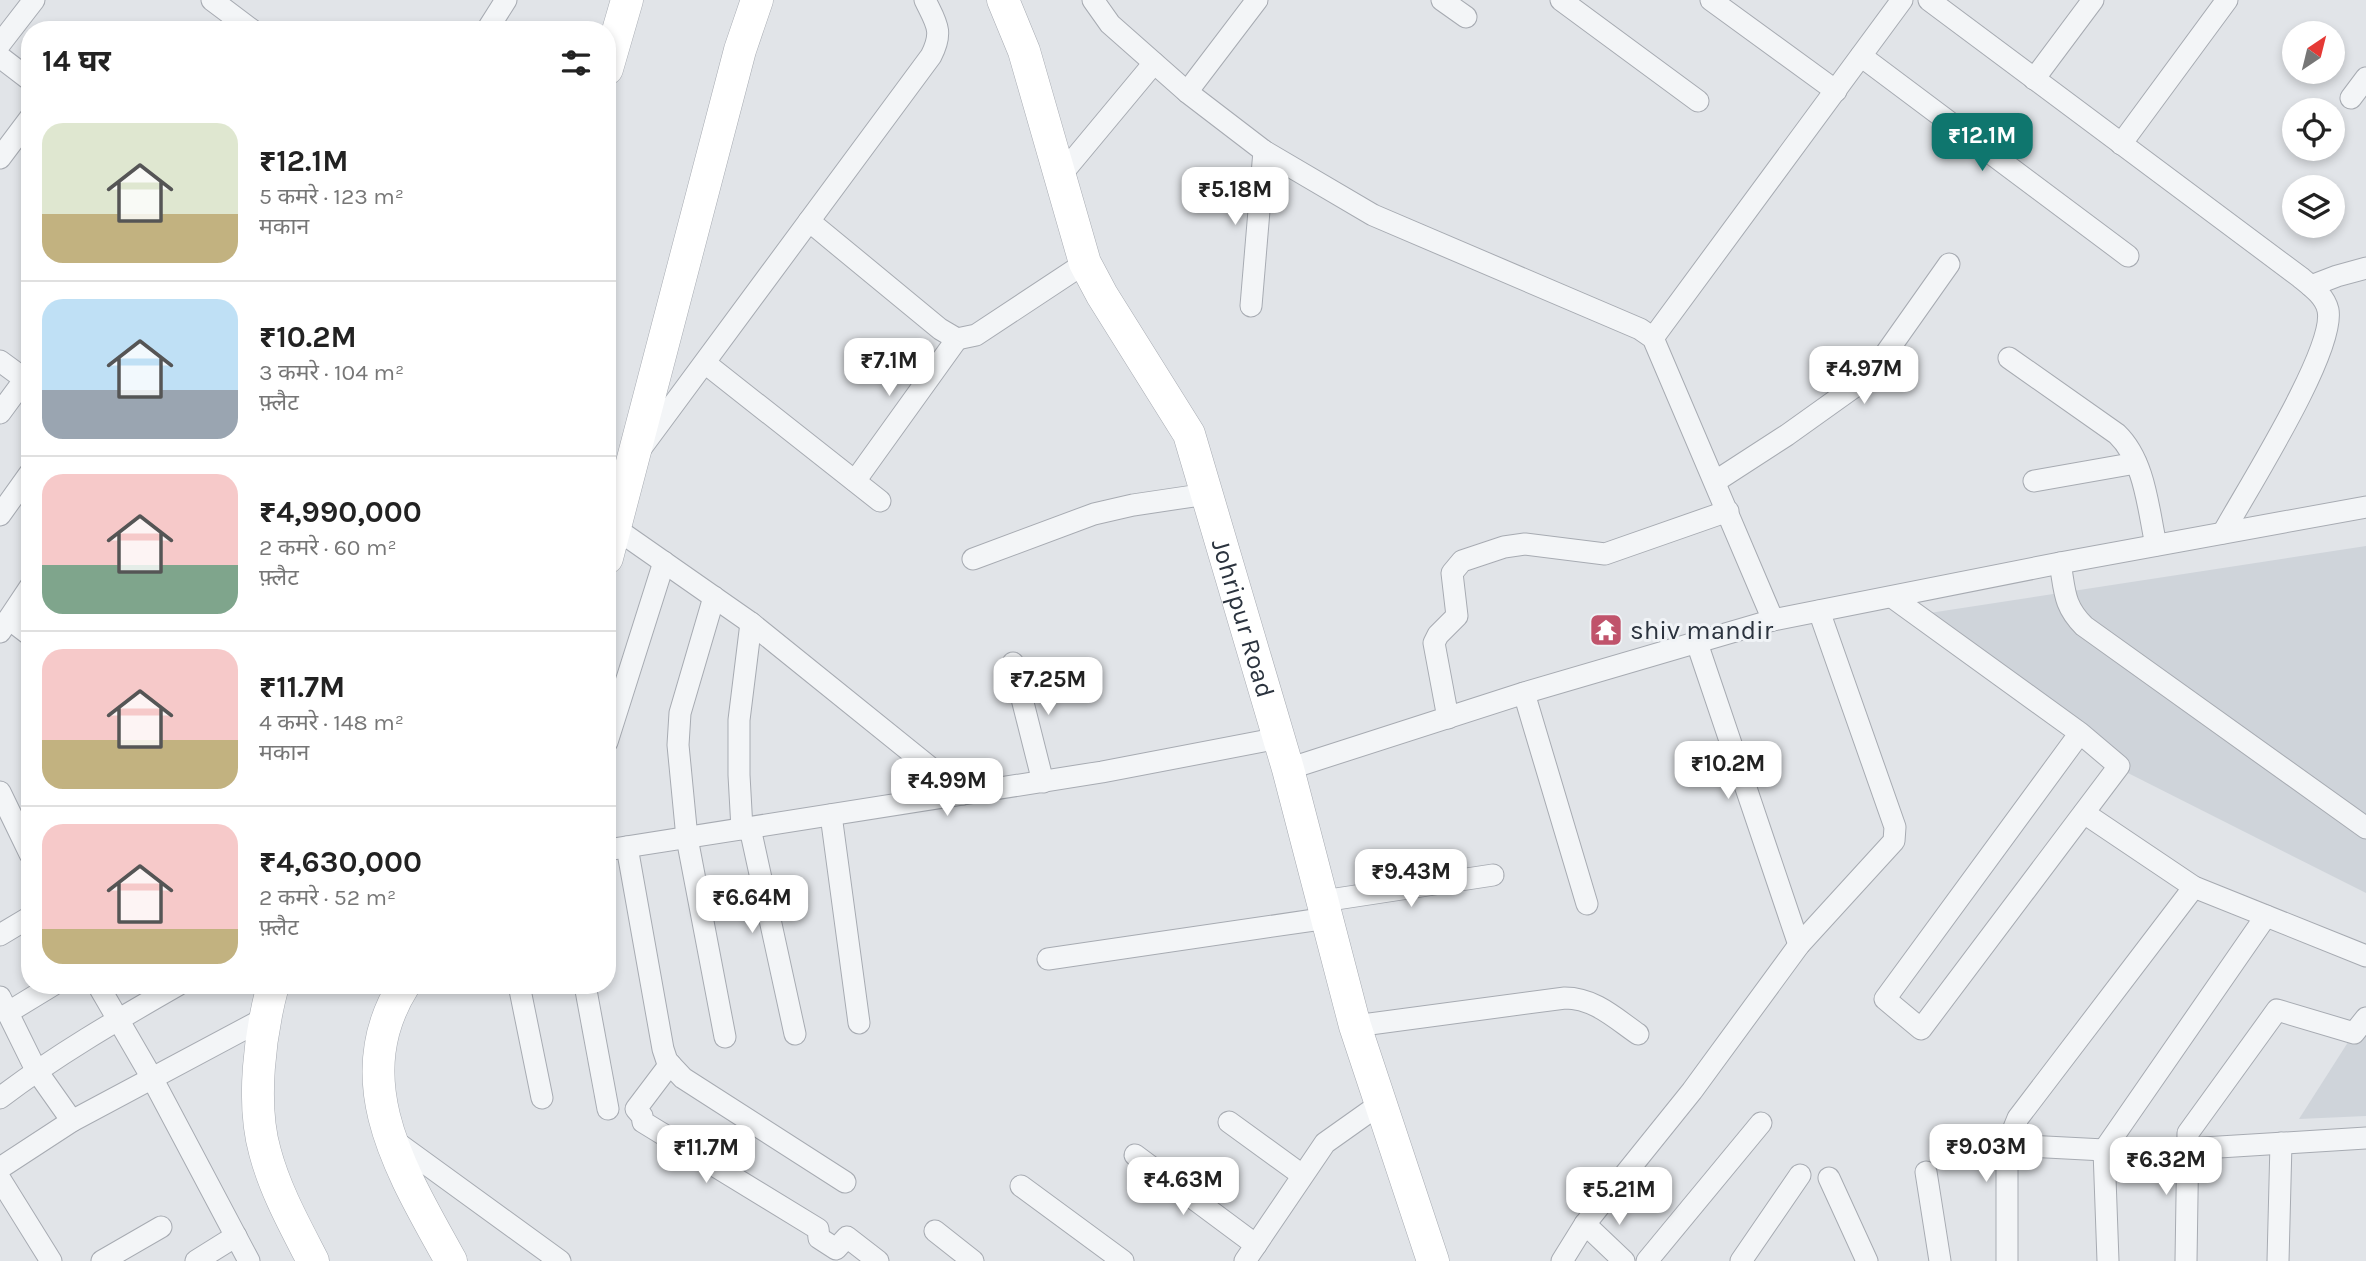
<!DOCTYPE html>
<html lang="hi">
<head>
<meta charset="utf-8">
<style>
	:root { --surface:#fff; --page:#f2f2f2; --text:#222; --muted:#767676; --line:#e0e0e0; --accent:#0f766e }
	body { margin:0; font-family:Karla,"Noto Sans Devanagari",sans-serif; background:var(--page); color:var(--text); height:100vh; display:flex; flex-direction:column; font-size:26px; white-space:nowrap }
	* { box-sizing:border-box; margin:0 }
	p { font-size:23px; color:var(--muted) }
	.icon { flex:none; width:38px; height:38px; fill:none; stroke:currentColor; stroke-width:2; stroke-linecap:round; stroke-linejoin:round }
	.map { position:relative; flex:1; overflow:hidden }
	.panel { position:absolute; left:21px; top:21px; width:595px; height:973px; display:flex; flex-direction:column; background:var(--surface); border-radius:28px; box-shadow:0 4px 10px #0003 }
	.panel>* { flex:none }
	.needle { width:46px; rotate:35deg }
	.fabs { position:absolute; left:2282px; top:21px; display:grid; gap:14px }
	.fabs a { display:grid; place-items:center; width:63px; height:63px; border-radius:50%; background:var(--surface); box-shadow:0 4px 10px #0003; font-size:35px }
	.price { position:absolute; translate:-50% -60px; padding:0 16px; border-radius:14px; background:#fff; color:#222; font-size:23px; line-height:46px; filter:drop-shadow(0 2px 4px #0008) }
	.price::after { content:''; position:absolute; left:50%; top:42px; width:21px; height:16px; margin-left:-10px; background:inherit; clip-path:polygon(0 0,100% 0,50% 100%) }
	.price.selected { background:var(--accent); color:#fff }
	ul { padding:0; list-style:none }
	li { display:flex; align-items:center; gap:21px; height:175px; padding:0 21px }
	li+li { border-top:2px solid var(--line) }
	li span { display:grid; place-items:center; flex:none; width:196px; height:140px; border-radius:21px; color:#555 }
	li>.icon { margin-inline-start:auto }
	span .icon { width:84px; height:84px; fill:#fffc; stroke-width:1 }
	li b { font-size:30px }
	h2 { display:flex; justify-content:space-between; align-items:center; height:84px; padding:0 21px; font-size:30px }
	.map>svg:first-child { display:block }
	.built { fill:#cfd4da }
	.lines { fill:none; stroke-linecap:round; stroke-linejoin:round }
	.street-casing { stroke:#a7abb2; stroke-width:23 }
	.secondary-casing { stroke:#a7abb2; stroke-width:33 }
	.street { stroke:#f3f5f7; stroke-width:21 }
	.secondary { stroke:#fff; stroke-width:32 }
	.labels { text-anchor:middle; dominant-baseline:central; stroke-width:6; stroke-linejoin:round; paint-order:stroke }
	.street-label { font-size:26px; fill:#2b333e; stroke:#f0f3f6 }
	.poi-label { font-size:26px; fill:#2b333e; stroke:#f0f3f6; text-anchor:start }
</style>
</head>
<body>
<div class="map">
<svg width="2366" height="1261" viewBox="0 0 2366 1261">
	<rect width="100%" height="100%" fill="#e1e4e8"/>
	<g class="built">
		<polygon points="2366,546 2366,893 2120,769 1910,616"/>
		<polygon points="2366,1014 2366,1116 2299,1119"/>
	</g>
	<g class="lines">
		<defs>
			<g id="street">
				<polyline points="212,0 252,30"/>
				<polyline points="1093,0 1110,24 1187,92 1264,151 1373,215 1640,329 1653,338 1773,620"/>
				<polyline points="1442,0 1466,17"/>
				<polyline points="1561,0 1698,101"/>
				<polyline points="1711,0 1836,91"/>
				<path d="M 1929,0 L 2300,277 C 2311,286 2325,296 2328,310 C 2336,350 2246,491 2223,533"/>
				<polyline points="487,30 506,0"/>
				<polyline points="0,44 34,0"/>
				<polyline points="1861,56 2128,256"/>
				<polyline points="0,57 30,80"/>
				<polyline points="2034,79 2093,0"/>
				<polyline points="1187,92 1257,0"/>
				<polyline points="2351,98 2366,78"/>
				<polyline points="2121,144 2227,0"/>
				<polyline points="0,158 30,118"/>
				<polyline points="1060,176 1154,63"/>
				<polyline points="809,221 940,329 957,339 976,335 1085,263"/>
				<polyline points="2311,286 2337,276 2366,268"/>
				<polyline points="1251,306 1264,151"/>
				<polyline points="1653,338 1902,0"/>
				<path d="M 2009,358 L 2117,434 C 2145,461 2148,508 2156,545"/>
				<polyline points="0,361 30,383"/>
				<polyline points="705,363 880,501"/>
				<polyline points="0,413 25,379"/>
				<path d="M 642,447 L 931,56 C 944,31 936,23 925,0"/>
				<polyline points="855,481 957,339"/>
				<polyline points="1716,481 1787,435 1857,385 1877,366 1949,264"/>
				<polyline points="2034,481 2136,463"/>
				<polyline points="0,515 30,473"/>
				<polyline points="615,528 751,623 963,794"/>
				<polyline points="973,559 1094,514 1133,505 1207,494"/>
				<path d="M 2060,563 C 2065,590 2063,605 2084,626 L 2366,828"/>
				<polyline points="714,597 680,713 678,745 687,838 725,1037"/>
				<polyline points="1892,597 2080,733 1885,999 1921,1029 2119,766 2080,733"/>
				<polyline points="9,619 30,635"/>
				<polyline points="0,632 30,587"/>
				<polyline points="1697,643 1799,945"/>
				<polyline points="1013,663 1043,782"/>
				<polyline points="1524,693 1587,904"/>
				<polyline points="1448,718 1434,643 1438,635 1457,616 1452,573 1462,561 1504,547 1525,544 1605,554 1728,511"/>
				<polyline points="607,742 664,562"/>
				<polyline points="1288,769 1524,693 1773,620 2060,563 2366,507"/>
				<polyline points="0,792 30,854"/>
				<polyline points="2084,813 2194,887 2366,956"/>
				<polyline points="831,815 859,1023"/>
				<polyline points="750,828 795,1034"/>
				<polyline points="742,829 739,775 739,720 751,623"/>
				<polyline points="627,847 663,1049 667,1061 683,1078 845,1182"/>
				<polyline points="607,850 1102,772 1279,738"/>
				<polyline points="1323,901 1493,875"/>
				<polyline points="0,935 30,917"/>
				<polyline points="1048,959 1328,918"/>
				<polyline points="98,985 152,1078 249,1261"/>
				<polyline points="519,985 542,1098"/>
				<polyline points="585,985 608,1109"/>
				<polyline points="0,997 36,1070 72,1121"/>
				<polyline points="7,1013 53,985"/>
				<path d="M 1355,1026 L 1565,998 C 1594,998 1615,1018 1638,1034"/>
				<polyline points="670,1064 636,1109 642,1116 643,1122 818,1229 819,1238 836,1249 847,1237 878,1261"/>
				<path d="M 0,1098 C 56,1055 117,1020 178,985"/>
				<polyline points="1229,1122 1302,1175"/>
				<polyline points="392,1139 560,1261"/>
				<polyline points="2007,1145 2104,1150 2187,1149 2366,1138"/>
				<polyline points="1135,1155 1256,1245"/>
				<polyline points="0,1168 72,1121 265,1018"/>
				<polyline points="1926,1172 1940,1261"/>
				<polyline points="1829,1178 1867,1261"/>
				<polyline points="0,1179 51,1261"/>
				<polyline points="1021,1186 1123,1261"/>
				<polyline points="1585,1224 1624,1261"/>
				<polyline points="935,1231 973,1261"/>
				<polyline points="102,1261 161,1227"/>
				<polyline points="196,1261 236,1236"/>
				<polyline points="1245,1261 1325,1143 1380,1104"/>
				<polyline points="1562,1261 1585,1224 1692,1091 1799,945 1894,841 1895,827 1819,611"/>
				<polyline points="1647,1261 1761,1123"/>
				<polyline points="1741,1261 1800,1175"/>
				<polyline points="2007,1261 2007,1145 2018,1118 2194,887"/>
				<polyline points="2108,1261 2104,1150 2266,916"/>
				<polyline points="2186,1261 2188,1133 2277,1010 2354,1033 2366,1018"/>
				<polyline points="2278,1261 2281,1143"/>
			</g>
			<g id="secondary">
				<path id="s1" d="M 1003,0 L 1024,51 L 1085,263 L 1102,295 L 1189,434 L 1288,769 L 1355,1026 L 1433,1261"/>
				<polyline points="607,69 627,0"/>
				<polyline points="607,558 740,50 757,0"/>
				<path d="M 273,985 C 260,1033 251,1103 265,1152 C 275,1190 295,1226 313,1261"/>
				<path d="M 404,985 C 343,1082 404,1175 451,1261"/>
			</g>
		</defs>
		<use href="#street" class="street-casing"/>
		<use href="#secondary" class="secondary-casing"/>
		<use href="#street" class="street"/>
		<use href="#secondary" class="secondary"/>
	</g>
	<defs>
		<symbol id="temple-square" viewBox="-11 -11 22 22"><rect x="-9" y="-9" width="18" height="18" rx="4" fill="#c0536b" stroke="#f0f3f6"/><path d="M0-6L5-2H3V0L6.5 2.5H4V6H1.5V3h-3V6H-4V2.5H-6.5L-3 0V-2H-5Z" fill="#fff"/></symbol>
	</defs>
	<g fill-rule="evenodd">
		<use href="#temple-square" x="1587" y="611" width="38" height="38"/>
	</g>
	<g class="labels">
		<g class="street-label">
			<text stroke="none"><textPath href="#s1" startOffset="668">Johripur Road</textPath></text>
		</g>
		<g class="poi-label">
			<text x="1630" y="630">shiv mandir</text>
		</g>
	</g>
</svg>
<div class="fabs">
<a><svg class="needle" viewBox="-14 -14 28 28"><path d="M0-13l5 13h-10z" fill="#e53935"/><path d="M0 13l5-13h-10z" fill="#767676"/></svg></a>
<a><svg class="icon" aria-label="locate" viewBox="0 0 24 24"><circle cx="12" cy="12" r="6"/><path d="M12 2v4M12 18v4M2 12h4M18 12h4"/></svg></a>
<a><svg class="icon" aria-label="layers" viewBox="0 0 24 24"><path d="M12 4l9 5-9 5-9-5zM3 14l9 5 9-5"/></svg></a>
</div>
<b class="price selected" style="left:1982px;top:173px">₹12.1M</b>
<b class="price" style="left:1235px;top:227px">₹5.18M</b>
<b class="price" style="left:889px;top:398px">₹7.1M</b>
<b class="price" style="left:1864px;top:406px">₹4.97M</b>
<b class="price" style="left:1048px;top:717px">₹7.25M</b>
<b class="price" style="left:1728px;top:801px">₹10.2M</b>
<b class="price" style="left:947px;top:818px">₹4.99M</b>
<b class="price" style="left:1411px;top:909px">₹9.43M</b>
<b class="price" style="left:752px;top:935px">₹6.64M</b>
<b class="price" style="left:1986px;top:1184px">₹9.03M</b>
<b class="price" style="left:706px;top:1185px">₹11.7M</b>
<b class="price" style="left:2166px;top:1197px">₹6.32M</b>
<b class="price" style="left:1183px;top:1217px">₹4.63M</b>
<b class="price" style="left:1619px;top:1227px">₹5.21M</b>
<section class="panel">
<h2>14 घर<svg class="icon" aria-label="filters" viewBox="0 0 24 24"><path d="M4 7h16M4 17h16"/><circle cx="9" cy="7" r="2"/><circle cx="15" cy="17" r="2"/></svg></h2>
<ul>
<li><span style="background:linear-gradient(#dfe7d0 65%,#c2b280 0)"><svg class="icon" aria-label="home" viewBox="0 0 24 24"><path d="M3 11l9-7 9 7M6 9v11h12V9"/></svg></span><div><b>₹12.1M</b><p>5 कमरे · 123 m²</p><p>मकान</p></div></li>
<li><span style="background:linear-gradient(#bfe0f5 65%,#9aa5b1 0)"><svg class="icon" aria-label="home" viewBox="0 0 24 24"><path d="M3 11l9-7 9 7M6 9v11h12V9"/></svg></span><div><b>₹10.2M</b><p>3 कमरे · 104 m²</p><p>फ़्लैट</p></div></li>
<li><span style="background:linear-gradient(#f6c9c9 65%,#7fa58c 0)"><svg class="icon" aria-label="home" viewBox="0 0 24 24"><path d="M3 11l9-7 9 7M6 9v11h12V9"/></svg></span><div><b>₹4,990,000</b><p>2 कमरे · 60 m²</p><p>फ़्लैट</p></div></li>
<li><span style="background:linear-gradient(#f6c9c9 65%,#c2b280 0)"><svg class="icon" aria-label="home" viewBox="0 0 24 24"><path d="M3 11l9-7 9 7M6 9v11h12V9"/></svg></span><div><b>₹11.7M</b><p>4 कमरे · 148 m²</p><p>मकान</p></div></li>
<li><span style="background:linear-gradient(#f6c9c9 75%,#c2b280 0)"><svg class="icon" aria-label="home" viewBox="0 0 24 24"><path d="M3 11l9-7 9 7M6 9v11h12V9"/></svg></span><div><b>₹4,630,000</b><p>2 कमरे · 52 m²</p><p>फ़्लैट</p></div></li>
</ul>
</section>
</div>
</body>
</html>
